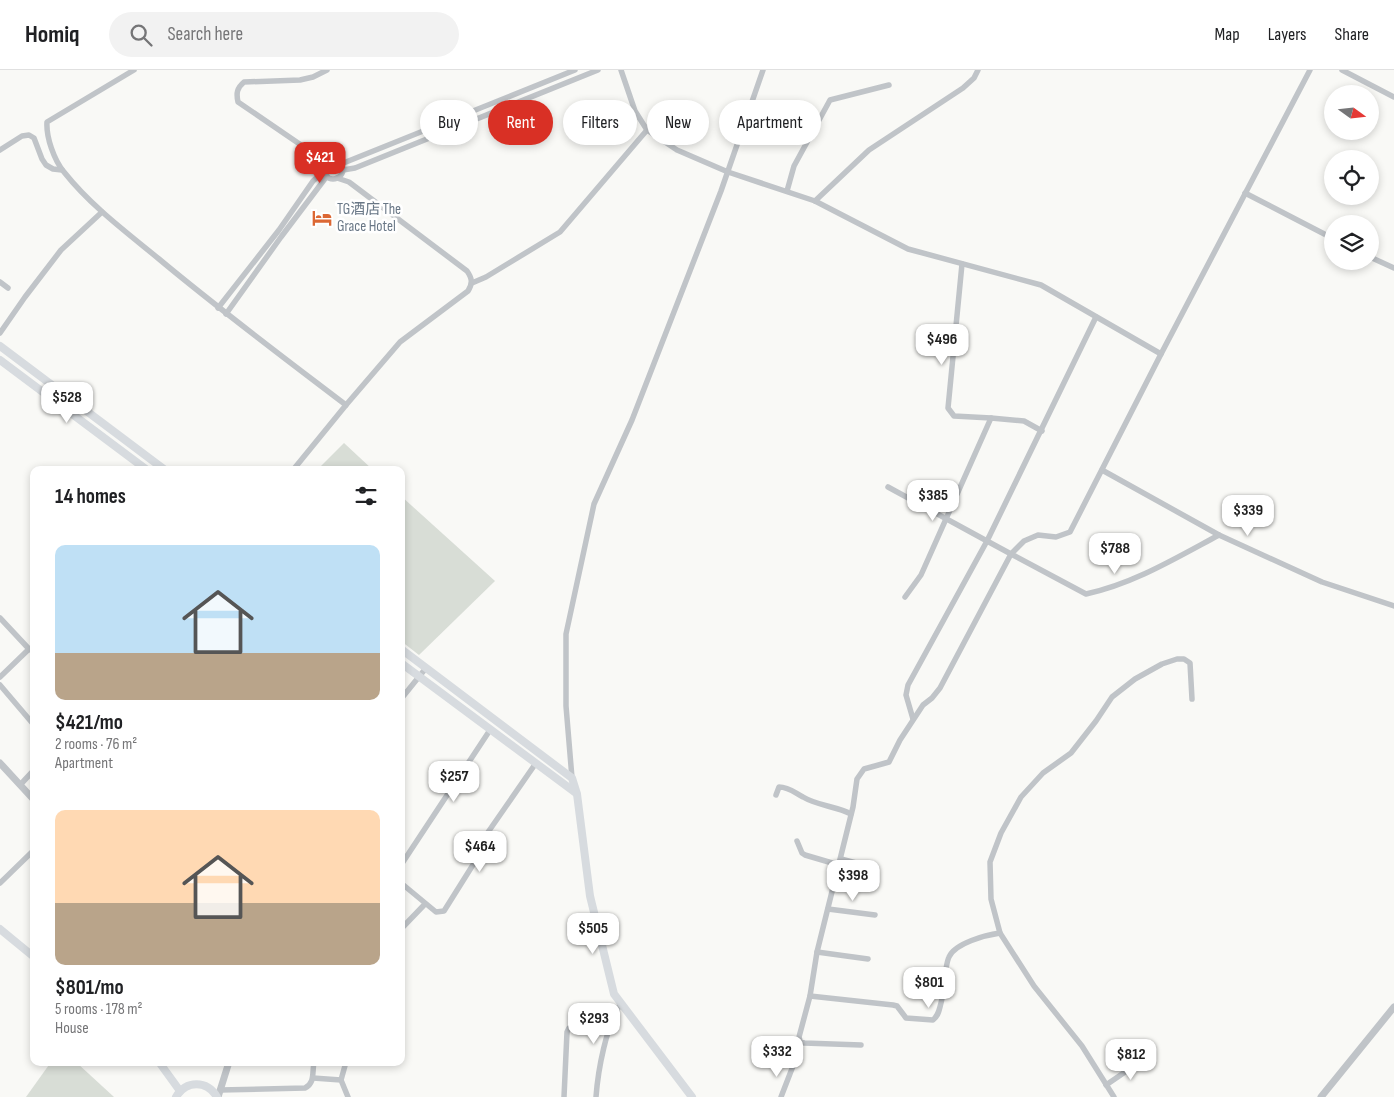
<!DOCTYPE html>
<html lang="en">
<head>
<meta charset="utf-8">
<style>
	:root { --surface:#fff; --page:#f2f2f2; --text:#202124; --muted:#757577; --line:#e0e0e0; --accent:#d93025 }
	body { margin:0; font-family:"Sofia Sans Condensed","Noto Sans SC",sans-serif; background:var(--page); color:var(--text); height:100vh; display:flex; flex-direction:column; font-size:19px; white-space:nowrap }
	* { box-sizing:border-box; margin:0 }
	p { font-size:16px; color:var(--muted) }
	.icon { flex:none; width:28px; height:28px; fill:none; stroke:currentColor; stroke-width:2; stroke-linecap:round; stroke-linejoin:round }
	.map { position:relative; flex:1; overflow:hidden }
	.panel { position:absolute; left:30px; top:396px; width:375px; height:600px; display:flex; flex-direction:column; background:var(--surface); border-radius:10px; box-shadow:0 2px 8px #0003 }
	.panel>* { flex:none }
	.banner { position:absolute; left:420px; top:30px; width:475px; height:45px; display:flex; gap:10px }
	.needle { width:32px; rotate:105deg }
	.tools { position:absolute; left:1324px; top:15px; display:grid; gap:10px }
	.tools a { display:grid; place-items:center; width:55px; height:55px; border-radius:50%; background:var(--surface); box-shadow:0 2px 8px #0003; font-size:25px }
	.price { position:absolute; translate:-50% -42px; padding:0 11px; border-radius:10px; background:#fff; color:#222; font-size:16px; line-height:32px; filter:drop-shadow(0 1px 2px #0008) }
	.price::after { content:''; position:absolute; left:50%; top:30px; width:15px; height:11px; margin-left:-8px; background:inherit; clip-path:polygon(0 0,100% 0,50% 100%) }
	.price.current { background:var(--accent); color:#fff }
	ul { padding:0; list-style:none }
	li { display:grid; align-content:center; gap:10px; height:265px; padding:0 25px }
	li span { display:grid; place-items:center; height:155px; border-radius:10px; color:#555 }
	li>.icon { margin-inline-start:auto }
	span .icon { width:90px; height:90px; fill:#fffc; stroke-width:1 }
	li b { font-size:21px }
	h2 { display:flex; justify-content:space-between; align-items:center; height:60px; padding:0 25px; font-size:21px }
	.tag { padding:0 18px; border-radius:22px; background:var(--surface); box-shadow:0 2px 8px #0003; font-size:18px; line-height:45px }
	.tag.current { background:var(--accent); color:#fff }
	header { display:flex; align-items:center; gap:30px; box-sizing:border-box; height:70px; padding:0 25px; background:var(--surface); border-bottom:1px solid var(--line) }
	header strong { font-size:24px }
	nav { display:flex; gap:28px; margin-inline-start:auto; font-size:18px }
	.search { width:350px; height:45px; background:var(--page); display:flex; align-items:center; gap:12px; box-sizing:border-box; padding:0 18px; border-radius:28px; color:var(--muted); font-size:19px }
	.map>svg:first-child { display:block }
	.green { fill:#d8ddd6 }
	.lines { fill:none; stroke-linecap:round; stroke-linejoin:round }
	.minor { stroke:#c0c4c8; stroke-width:5.5 }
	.tertiary { stroke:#c0c4c8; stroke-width:7 }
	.secondary { stroke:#d7dbdf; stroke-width:8 }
	.labels { text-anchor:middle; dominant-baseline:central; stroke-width:5; stroke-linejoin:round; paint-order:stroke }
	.poi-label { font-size:15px; fill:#697786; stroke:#fff; text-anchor:start }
</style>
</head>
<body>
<header>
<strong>Homiq</strong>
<div class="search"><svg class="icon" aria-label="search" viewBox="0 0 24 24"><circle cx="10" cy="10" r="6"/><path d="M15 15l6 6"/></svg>Search here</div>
<nav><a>Map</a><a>Layers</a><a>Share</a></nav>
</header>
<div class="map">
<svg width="1394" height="1027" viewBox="0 0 1394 1027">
	<rect width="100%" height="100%" fill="#f9f9f6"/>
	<g class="green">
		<polygon points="344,373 373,400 317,400"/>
		<polygon points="401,426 495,511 419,585 401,571"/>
		<polygon points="51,992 77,993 114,1027 26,1027"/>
	</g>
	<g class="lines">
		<g class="minor">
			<path d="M 134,0 L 47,52 C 46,67 54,90 64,102 C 91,136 126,162 159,189 C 220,240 283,287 346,335"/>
			<path d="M 327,0 L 313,7 L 300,10 L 244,12 C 237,18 236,23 238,32 L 320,88 L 329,90"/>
			<polyline points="621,0 635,41 647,60 677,80 728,102 815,131 908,179 1041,215 1161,284"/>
			<polyline points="1342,0 1394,27"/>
			<polyline points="0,80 22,66 29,65 34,68 42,89 46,95 53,99 62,100"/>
			<circle cx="333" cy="99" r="10"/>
			<polyline points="341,94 575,0"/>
			<polyline points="343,100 355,98 598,0"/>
			<polyline points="787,121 794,96 830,30 889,15"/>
			<polyline points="1245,123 1332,168"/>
			<polyline points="815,131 869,80 963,18 974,8 978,0"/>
			<polyline points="1370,187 1394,198"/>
			<polyline points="962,194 948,338 954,346 991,348"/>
			<polyline points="0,212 8,218"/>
			<polyline points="472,213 486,207 560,162 647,60"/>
			<polyline points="218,238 279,160 313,111 324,101"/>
			<polyline points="226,244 281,167 327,106"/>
			<polyline points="0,263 25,227 61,180 102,142"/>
			<path d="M 293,400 L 346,335 L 400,272 L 468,221 C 473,213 472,208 467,201 L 349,112 L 337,108"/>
			<polyline points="1102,400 1219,465 1322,512 1394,536"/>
			<polyline points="888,417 987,471 908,615 906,625 913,649"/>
			<path d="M 1219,465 C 1176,488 1133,514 1086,524 L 1011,484 L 1024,471 L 1038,465 L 1056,467 L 1070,462 L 1161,284 L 1310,0"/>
			<polyline points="905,527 921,505 991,348 1024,351 1042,361"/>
			<polyline points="0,548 29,579 34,582"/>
			<polyline points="0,607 29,579"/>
			<polyline points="0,615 34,655"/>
			<polyline points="401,629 426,598"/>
			<polyline points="572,708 566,636 566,564 594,434 632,350 721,121 763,0"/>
			<polyline points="20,715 34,700"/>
			<path d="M 776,725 L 779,717 C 789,717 795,723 803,727 C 818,736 836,736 851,744"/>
			<polyline points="797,771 802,783 805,785 839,795"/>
			<polyline points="841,789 871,797"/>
			<polyline points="401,795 490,660"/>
			<polyline points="0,813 34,780"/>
			<polyline points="401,813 436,842 444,841 476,790 484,768 536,693"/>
			<polyline points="828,839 875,845"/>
			<polyline points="401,859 425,834"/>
			<polyline points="817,882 868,889"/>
			<path d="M 810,926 L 893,935 L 897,936 L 906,948 L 933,950 C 939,945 939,940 941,933 C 944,922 945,894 949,887 C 955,873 986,865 1000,863"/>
			<polyline points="861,975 804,973 800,971 799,967 810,926 817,882 853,737 857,709 864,699 889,692 900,670 923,635 932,628 940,618 1011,484 987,471 1096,247"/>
			<polyline points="313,1008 341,1010 348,1027"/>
			<polyline points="341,1010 346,992"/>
			<polyline points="1106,1015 1144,989"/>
			<path d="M 220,1020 L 305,1018 C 315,1013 312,1003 314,992"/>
			<polyline points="564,1027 567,962 569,958 577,957 608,960"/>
			<path d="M 596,1027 C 598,1000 606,956 621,933"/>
			<polyline points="781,1027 793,996"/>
			<polyline points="1114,1027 1082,976 1034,916 1000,863 991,829 990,792 1001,763 1021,727 1043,703 1071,683 1096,651 1112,627 1135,609 1162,594 1177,589 1184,589 1190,593 1192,629"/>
		</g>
		<g class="tertiary">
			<polyline points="0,693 34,730"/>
			<polyline points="218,1027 229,992"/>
			<polyline points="1321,1027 1394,937"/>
		</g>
		<g class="secondary">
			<polyline points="0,276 165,400"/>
			<polyline points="0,290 147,400"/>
			<polyline points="401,579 572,708 577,724 590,826 614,924 692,1027"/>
			<polyline points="401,593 576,723"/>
			<polyline points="0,859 34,887"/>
			<polyline points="159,992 180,1021"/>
			<path d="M 176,1027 C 186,1010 207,1010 217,1027"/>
		</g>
	</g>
	<defs>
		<symbol id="hotel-bare" viewBox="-9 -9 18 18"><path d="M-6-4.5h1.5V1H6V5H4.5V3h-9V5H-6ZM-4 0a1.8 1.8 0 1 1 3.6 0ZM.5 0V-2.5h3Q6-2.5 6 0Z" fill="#dc6834" stroke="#fff" stroke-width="2.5" paint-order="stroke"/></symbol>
	</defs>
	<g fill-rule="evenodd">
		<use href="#hotel-bare" x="308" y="134" width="28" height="28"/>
	</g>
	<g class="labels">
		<g class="poi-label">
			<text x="337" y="139">TG酒店 The<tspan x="337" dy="17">Grace Hotel</tspan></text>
		</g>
	</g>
</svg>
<div class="tools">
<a><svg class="needle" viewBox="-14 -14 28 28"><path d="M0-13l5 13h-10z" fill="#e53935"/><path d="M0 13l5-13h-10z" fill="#757577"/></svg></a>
<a><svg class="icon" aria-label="locate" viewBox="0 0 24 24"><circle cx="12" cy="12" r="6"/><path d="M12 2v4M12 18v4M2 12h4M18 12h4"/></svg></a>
<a><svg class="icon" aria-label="layers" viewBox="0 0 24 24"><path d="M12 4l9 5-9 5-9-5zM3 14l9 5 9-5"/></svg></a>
</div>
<b class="price current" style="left:320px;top:114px">$421</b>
<b class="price" style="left:942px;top:296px">$496</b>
<b class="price" style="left:67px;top:354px">$528</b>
<b class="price" style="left:933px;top:452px">$385</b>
<b class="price" style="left:1248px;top:467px">$339</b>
<b class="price" style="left:1115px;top:505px">$788</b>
<b class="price" style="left:454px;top:733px">$257</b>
<b class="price" style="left:480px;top:803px">$464</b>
<b class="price" style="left:853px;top:832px">$398</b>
<b class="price" style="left:593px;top:885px">$505</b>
<b class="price" style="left:929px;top:939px">$801</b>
<b class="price" style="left:594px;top:975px">$293</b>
<b class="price" style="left:777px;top:1008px">$332</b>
<b class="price" style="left:1131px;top:1011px">$812</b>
<div class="banner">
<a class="tag">Buy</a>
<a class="tag current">Rent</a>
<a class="tag">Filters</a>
<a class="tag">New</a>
<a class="tag">Apartment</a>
</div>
<section class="panel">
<h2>14 homes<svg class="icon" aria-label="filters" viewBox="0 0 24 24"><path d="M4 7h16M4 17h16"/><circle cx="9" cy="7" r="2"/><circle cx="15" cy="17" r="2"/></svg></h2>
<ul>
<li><span style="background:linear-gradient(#bfe0f5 70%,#b9a48a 0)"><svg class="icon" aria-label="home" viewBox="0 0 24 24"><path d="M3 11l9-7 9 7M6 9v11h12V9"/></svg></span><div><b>$421/mo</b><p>2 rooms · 76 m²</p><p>Apartment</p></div></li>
<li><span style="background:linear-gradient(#ffd9b3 60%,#b9a48a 0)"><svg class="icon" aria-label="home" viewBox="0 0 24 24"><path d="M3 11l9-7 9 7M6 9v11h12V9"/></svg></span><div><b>$801/mo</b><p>5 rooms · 178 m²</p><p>House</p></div></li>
</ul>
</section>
</div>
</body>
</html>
